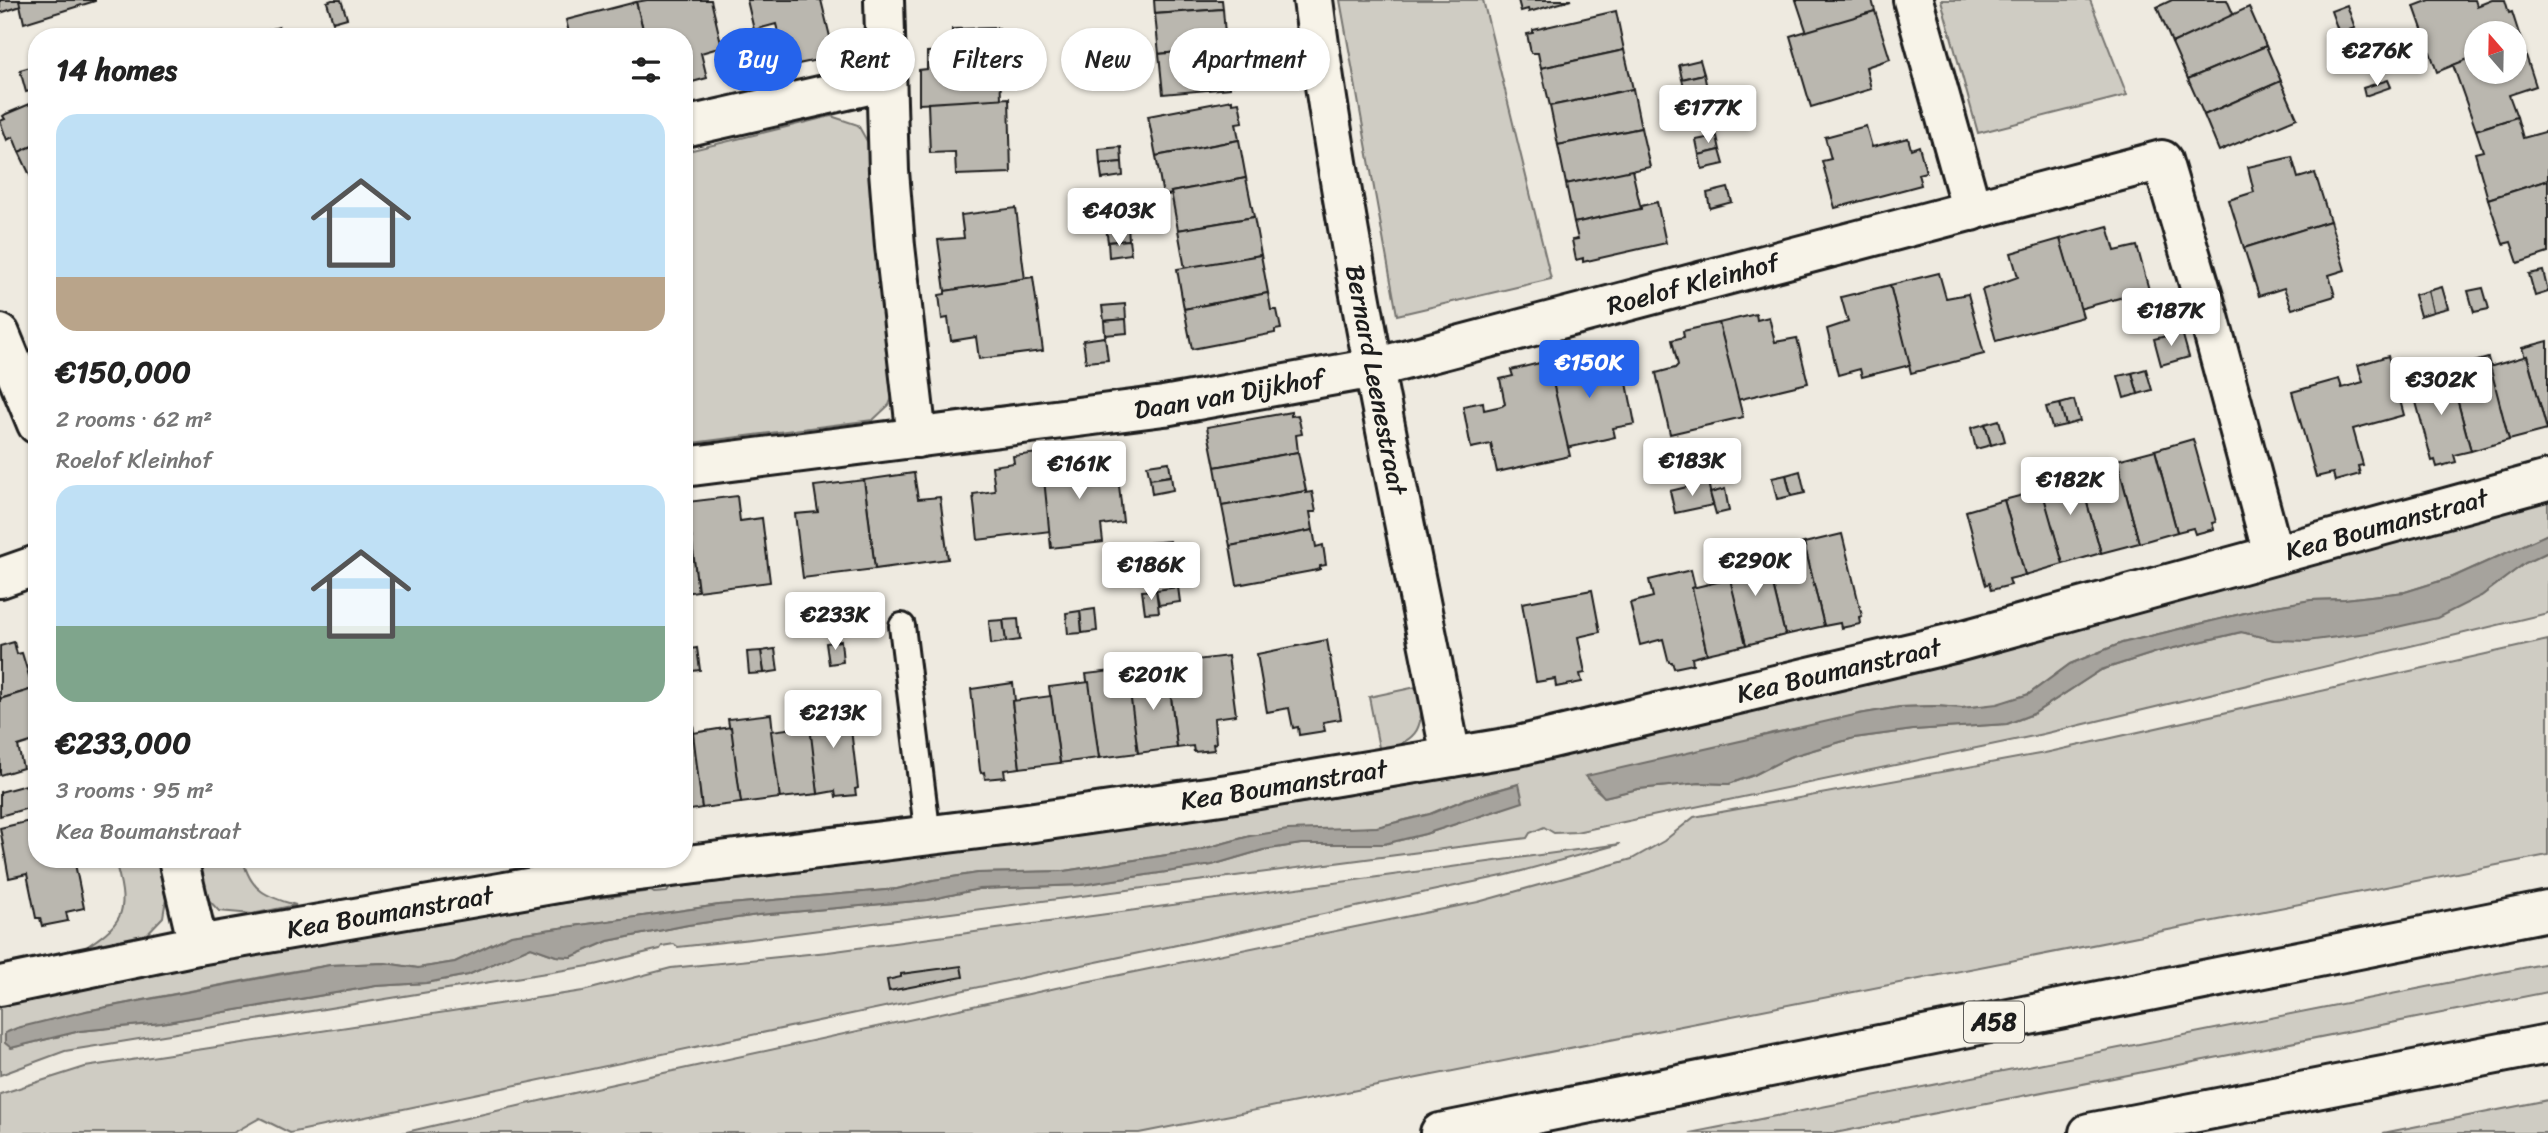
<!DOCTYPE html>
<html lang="en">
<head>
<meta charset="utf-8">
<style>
	:root { --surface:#fff; --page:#f6f6f6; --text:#222; --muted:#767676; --accent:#2563eb }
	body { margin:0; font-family:Sriracha,sans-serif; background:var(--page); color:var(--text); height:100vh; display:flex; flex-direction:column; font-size:26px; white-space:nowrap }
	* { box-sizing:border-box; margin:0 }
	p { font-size:23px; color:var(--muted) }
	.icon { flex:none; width:38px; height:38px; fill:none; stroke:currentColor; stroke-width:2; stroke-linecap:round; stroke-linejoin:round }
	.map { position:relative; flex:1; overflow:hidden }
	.details { position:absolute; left:28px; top:28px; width:665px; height:840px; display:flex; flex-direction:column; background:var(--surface); border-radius:28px; box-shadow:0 2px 5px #0004 }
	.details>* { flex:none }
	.top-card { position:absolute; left:714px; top:28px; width:665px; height:63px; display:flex; gap:14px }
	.needle { width:46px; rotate:340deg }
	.fabs { position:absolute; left:2464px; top:21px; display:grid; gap:14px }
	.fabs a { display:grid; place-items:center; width:63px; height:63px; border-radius:50%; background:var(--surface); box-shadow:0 2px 5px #0004; font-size:35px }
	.price { position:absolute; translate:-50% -60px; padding:0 16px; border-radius:7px; background:#fff; color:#222; font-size:23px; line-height:46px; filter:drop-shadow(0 2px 4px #0008) }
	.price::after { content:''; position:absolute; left:50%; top:42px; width:21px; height:16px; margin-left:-10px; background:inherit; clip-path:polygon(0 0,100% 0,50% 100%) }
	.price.current { background:var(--accent); color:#fff }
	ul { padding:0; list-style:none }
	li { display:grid; align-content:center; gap:14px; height:371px; padding:0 28px }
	li span { display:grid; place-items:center; height:217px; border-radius:21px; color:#555 }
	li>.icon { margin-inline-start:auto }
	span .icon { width:126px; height:126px; fill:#fffc; stroke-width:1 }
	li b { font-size:30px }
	h2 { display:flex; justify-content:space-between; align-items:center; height:84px; padding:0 28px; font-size:30px }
	.pill { padding:0 24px; border-radius:32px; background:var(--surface); box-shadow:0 2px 5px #0004; font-size:24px; line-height:63px }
	.pill.current { background:var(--accent); color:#fff }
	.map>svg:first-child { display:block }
	.green { fill:#cfccc3; stroke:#767470; stroke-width:2; fill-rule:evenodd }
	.water { fill:#a6a39d; stroke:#6f6d69; stroke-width:2 }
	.building { fill:#bab7af; stroke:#1c1c1c; stroke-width:2 }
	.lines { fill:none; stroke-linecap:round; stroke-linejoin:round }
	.lane-casing { stroke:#1c1c1c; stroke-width:30 }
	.street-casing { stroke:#1c1c1c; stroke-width:44 }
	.highway-casing { stroke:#1c1c1c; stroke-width:44 }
	.lane { stroke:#f7f3e8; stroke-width:24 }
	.street { stroke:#f7f3e8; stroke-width:38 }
	.highway { stroke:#f7f3e8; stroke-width:38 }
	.labels { text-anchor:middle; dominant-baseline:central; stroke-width:5; stroke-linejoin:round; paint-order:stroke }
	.shield { fill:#f7f3e8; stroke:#5e5c59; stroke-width:2 }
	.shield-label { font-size:24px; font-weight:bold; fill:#1c1c1c }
	.street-label { font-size:26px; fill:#1c1c1c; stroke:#f7f3e8 }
</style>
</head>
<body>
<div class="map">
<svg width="2548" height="1133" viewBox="0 0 2548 1133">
	<rect width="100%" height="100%" fill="#eeeae0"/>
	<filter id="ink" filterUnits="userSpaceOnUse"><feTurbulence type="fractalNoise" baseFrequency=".0143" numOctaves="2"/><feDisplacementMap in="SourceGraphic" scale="14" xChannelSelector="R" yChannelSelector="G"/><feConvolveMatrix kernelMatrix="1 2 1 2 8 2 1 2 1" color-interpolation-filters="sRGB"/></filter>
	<g filter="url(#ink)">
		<g class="green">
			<polygon points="1340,0 1483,0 1551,279 1397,315"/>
			<polygon points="1941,0 2090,0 2127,95 1978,133"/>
			<polygon points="831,116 858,125 872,150 897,385 889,405 873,420 684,444 684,152"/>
			<path d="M 2548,495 L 2548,534 L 2453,577 L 2405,592 L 2345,599 L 2311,600 L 2265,608 L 2122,643 L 2070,664 L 2029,694 L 1997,705 L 1962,708 L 1935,706 L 1900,707 L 1859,714 L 1820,725 L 1772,733 L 1594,788 L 1605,797 L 1638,789 L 1699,783 L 1729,784 L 1754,775 L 1789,757 L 1854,738 L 1913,730 L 2007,724 L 2033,714 L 2101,670 L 2157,652 L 2242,632 L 2274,640 L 2481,596 L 2525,563 L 2548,552 L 2548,613 L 2043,734 L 1576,832 L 1554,833 L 1544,827 L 1530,833 L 1527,838 L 751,939 L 678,947 L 674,944 L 662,946 L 660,949 L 595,965 L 65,1051 L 0,1075 L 0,1005 L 122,979 L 463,917 L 651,891 L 654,893 L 667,892 L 670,888 C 953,852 1235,820 1515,765 L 1518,766 L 1561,752 ZM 1518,784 L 1502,809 L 1425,834 L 1384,844 L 1301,844 L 1263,850 L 1212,865 L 1081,885 L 979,889 L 928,900 L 758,915 L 688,925 L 608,941 L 571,957 L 556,956 L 531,947 L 468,975 L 426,983 L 376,986 L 161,1023 L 80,1031 L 11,1048 L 86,1011 L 278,974 L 330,965 L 385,963 L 418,968 L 455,962 L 512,935 L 719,905 L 897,889 L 933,880 L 978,873 L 1064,871 L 1199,850 L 1250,836 L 1377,827 L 1430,814 L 1466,799 Z"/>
			<polygon points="2548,640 2548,855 1139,1133 402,1133 604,1086 1056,988 1478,902 1632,859 1664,841 1694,817 2045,753"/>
			<path d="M 1421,686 C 1422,730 1423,736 1380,753 L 1369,697 Z"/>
			<polygon points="1620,844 1507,875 290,1133 260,1118 233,1133 0,1133 0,1094 85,1067 583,991 671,968 828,952"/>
			<path d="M 157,859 L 166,899 L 163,917 L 143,938 L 82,950 C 121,924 130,915 117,868 Z"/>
			<path d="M 198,859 L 243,859 C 250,891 267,897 296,905 L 252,914 L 219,911 L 204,895 Z"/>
			<polygon points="2548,963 2548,992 1835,1133 1690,1133"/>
			<polygon points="2548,1100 2548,1133 2383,1133"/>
		</g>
		<g class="water">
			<polygon points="2548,534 2548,552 2525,563 2481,596 2437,618 2375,632 2307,641 2274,640 2241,632 2157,652 2101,670 2033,714 2007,724 1913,730 1854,738 1789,757 1754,775 1729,784 1699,783 1638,789 1604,797 1586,776 1859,714 1900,707 1935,706 1962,708 1997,704 2029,694 2070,664 2122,643 2265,608 2311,600 2345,599 2405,592 2453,577"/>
			<polygon points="1519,784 1523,802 1425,834 1384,844 1301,844 1263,850 1212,865 1081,885 979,889 928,900 758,915 688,925 608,941 571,957 556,956 531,947 468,975 426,983 376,986 161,1023 80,1031 11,1048 5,1043 5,1033 17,1028 86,1011 330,965 385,963 418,968 455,962 511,935 719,905 897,889 933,880 978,873 1064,871 1199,850 1250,836 1288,830 1377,827 1430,814 1466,799"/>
		</g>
		<g class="building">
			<polygon points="0,0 19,0 21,6 0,13"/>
			<polygon points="19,0 95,0 95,1 24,23"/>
			<polygon points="332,0 341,0 347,18 333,22 327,2"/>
			<polygon points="647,0 711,0 722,47 701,53 707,78 685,84 687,90 684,91 684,37 645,37 636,2"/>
			<polygon points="747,0 821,0 833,49 821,52 822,59 798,64 796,58 785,60 776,24 754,30"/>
			<polygon points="1154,0 1222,0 1223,9 1155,14"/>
			<polygon points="1518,0 1571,0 1529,12 1528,9 1521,11"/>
			<polygon points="1796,0 1872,0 1875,11 1807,33"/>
			<polygon points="2172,0 2227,0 2234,16 2172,43 2157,7"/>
			<polygon points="2430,0 2475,0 2477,6 2492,0 2505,0 2509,13 2512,12 2521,40 2515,42 2515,33 2476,33 2476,56 2437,72 2414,6"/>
			<polygon points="636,2 645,37 570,37 566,20"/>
			<polygon points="2347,5 2355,28 2339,33 2331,11"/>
			<polygon points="2249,7 2266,46 2188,79 2172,43"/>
			<polygon points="1223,9 1226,47 1159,54 1155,14"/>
			<polygon points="1616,11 1624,50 1541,68 1538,53 1531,53 1527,34 1533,33 1533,30"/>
			<polygon points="1875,11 1890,59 1866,67 1871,89 1811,107 1790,36"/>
			<polygon points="279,27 282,37 267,37 265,31"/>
			<polygon points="999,28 1001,100 919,104 919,70 927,69 927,52 952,51 952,29"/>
			<polygon points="2521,40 2536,86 2509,95 2517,117 2476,130 2453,65 2476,56 2476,72 2515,72 2515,42"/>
			<polygon points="1111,44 1112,58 1090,60 1089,46"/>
			<polygon points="2266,46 2281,81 2204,115 2188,79"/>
			<polygon points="1226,47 1228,65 1234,64 1236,84 1230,85 1230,88 1163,94 1159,54"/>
			<polygon points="1624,50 1633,89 1550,106 1541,68"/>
			<polygon points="1112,58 1114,72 1092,75 1090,60"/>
			<polygon points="1700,60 1704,74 1682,79 1679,65"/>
			<polygon points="37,65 37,89 26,92 20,70"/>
			<polygon points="1704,74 1707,88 1686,94 1682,79"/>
			<polygon points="2388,80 2391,87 2365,96 2363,88"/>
			<polygon points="2281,81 2297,118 2219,151 2204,115"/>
			<polygon points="1633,89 1641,128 1558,145 1550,106"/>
			<polygon points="1009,98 1011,173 956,175 955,152 930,153 928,103"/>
			<polygon points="1232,100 1232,103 1239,102 1243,122 1236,123 1239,140 1156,156 1148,116"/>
			<polygon points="37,101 37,144 19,152 13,137 7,140 0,121 5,119 3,116 6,114"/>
			<polygon points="2517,117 2523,138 2548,131 2548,180 2488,199 2475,153 2483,151 2476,130"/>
			<polygon points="1866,126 1872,147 1908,138 1911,149 1919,146 1926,172 1918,174 1921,185 1835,208 1822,161 1831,159 1825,137"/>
			<polygon points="1641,128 1650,167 1566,184 1558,145"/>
			<polygon points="1717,136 1720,150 1699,155 1696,140"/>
			<polygon points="1239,140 1246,178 1171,192 1172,194 1163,196 1156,156"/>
			<polygon points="37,144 37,188 36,188 19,152"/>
			<polygon points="1121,147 1122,162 1100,164 1099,149"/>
			<polygon points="1720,150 1724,164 1702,169 1699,155"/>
			<polygon points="2292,157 2298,178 2315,173 2330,221 2244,248 2229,200 2254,192 2248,167"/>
			<polygon points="1122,162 1123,176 1102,179 1100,164"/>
			<polygon points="1632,170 1641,209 1574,223 1566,184"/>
			<polygon points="1246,178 1254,217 1178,230 1171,192"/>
			<polygon points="2548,180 2548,253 2518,263 2511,242 2503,244 2488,199"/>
			<polygon points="1728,188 1732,202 1710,208 1707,193"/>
			<polygon points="1657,202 1666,243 1587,261 1583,262 1583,258 1576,260 1572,240 1578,239 1574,223 1641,209 1641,206"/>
			<polygon points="1016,208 1025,280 945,291 938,240 964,238 961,215"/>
			<polygon points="1254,217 1261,255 1185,269 1178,230"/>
			<polygon points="2330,221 2345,270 2329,275 2335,296 2292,309 2284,288 2259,296 2244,248"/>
			<polygon points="1128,226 1129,240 1108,242 1106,228"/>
			<polygon points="2108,226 2115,251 2137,246 2149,290 2079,309 2060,239"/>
			<polygon points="2060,239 2083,317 1996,341 1982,290 2018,277 2011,253"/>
			<polygon points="1129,240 1131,254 1109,257 1108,242"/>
			<polygon points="1261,255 1268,293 1184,309 1177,269"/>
			<polygon points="2543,271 2548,292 2535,296 2529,274"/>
			<polygon points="1939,273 1946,298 1968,294 1984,354 1911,373 1890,285"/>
			<polygon points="1033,277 1043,351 979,359 976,337 951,341 948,318 942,319 939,295 945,294 945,291"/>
			<polygon points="1890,285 1910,365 1862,377 1860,369 1838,375 1827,329 1848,322 1841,297"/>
			<polygon points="2442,287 2448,308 2433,312 2428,291"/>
			<polygon points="2483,288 2489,309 2474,312 2468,291"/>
			<polygon points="2428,291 2433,312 2420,316 2414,295"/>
			<polygon points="1268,293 1271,310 1277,310 1281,329 1275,330 1275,333 1192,349 1184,309"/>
			<polygon points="1125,304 1126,319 1104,321 1102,306"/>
			<polygon points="1756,314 1757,320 1769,317 1775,342 1797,338 1808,383 1737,400 1719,323"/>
			<polygon points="1126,319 1127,333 1105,335 1104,321"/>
			<polygon points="1719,323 1743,417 1670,434 1656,373 1675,368 1678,365 1672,340 1684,337 1683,331"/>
			<polygon points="2182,332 2189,357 2161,365 2154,339"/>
			<polygon points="1105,337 1108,360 1086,362 1083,340"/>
			<polygon points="2548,341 2548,430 2547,430 2527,356 2525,357 2522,348"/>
			<polygon points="1585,354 1586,359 1599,356 1605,382 1626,378 1635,424 1613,428 1615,437 1567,448 1548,361"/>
			<polygon points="2388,356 2404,415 2353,429 2363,465 2358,466 2360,474 2335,481 2333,473 2316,477 2292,392 2339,379 2342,388 2363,382 2358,365"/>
			<polygon points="2527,356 2547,430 2509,440 2489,367"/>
			<polygon points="2488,358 2509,440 2471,451 2449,369"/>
			<polygon points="1548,361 1570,456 1497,472 1491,444 1471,448 1463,406 1483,402 1484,410 1502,406 1505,404 1500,379 1513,376 1511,370"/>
			<polygon points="2146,369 2152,390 2138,394 2132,373"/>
			<polygon points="2449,369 2471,451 2454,455 2456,462 2437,467 2435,460 2432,461 2410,380"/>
			<polygon points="2132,373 2138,394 2124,398 2118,376"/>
			<polygon points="2074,400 2080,421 2066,425 2060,404"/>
			<polygon points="2060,404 2066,425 2052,428 2046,407"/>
			<polygon points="1291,412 1291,416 1298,415 1302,434 1296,435 1298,452 1215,467 1207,427"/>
			<polygon points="1999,420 2005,441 1991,445 1985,424"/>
			<polygon points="1985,424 1991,445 1976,449 1971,428"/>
			<polygon points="2193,439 2216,522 2212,523 2214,529 2195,534 2193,528 2177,532 2155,450"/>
			<polygon points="2155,450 2177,532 2139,543 2117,460"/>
			<polygon points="1298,452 1306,491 1222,506 1215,467"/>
			<polygon points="1038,453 1039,460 1042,459 1051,531 978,540 973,494 995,491 992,466 1014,463 1013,456"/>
			<polygon points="1092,453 1095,479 1118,476 1123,522 1101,525 1103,542 1051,548 1042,459"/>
			<polygon points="2117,460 2139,543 2101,553 2078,471"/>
			<polygon points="1169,462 1171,476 1150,479 1147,465"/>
			<polygon points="1800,471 1805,493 1791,496 1786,475"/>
			<polygon points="2078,471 2101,553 2063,564 2039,482"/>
			<polygon points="914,473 918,499 940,497 948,559 875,569 864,480"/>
			<polygon points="1786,475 1791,496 1777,499 1772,478"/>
			<polygon points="1171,476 1173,490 1152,494 1150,479"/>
			<polygon points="864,480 875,569 803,578 795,514 818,512 814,486"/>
			<polygon points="1708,482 1713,505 1675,513 1670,491"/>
			<polygon points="1725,489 1729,511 1716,514 1710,493"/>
			<polygon points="2042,490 2063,564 2025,575 2004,500"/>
			<polygon points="1306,491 1306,493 1312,492 1316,512 1310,512 1313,530 1230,546 1222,506"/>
			<polygon points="684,494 688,494 689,502 687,502 698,591 684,593"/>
			<polygon points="737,496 740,521 762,518 770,582 698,591 687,502"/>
			<polygon points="2004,500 2025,575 2009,579 2011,585 1991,590 1989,583 1986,585 1985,582 1966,511"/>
			<polygon points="1313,530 1316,547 1323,545 1326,565 1320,566 1320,569 1317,570 1237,585 1230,546"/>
			<polygon points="1842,534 1862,616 1859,617 1860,624 1841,628 1840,623 1824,626 1804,543"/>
			<polygon points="1170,541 1172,555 1151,558 1149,543"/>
			<polygon points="1804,543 1824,626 1785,635 1765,552"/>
			<polygon points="1765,552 1785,635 1746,645 1725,562"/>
			<polygon points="1691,570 1695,587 1692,588 1707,654 1692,658 1693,664 1674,668 1672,662 1669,662 1668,659 1663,639 1640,645 1630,603 1653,597 1649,580"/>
			<polygon points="1730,579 1746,645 1707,654 1692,588"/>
			<polygon points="1178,587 1180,602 1159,605 1156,590"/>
			<polygon points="1156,590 1159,612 1145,613 1142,591"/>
			<polygon points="1592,590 1600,632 1578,637 1585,673 1580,674 1582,682 1556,687 1555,679 1536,682 1522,603"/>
			<polygon points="1095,609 1097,631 1082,633 1080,611"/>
			<polygon points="1080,611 1082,633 1068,634 1066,613"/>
			<polygon points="1018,619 1020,640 1006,642 1003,620"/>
			<polygon points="1003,620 1006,642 991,644 989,621"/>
			<polygon points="1327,640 1341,719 1323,722 1325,731 1299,735 1298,727 1293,728 1289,708 1267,712 1257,654"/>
			<polygon points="841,641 843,662 829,664 826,643"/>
			<polygon points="14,642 17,654 22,653 33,689 0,699 0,646"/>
			<polygon points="697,648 700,670 685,672 684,650"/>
			<polygon points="775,649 778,671 764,673 761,651"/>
			<polygon points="761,651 764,673 749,674 747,652"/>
			<polygon points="1228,656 1236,715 1214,718 1216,743 1213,744 1214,750 1194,752 1193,746 1177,748 1168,672 1165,673 1163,664"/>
			<polygon points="1129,669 1138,753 1099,758 1086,674"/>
			<polygon points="1168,672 1177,748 1138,753 1128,677"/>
			<polygon points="1089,682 1099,758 1060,763 1049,687"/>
			<polygon points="1013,683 1015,701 1012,701 1020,768 1004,770 1005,777 985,779 984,772 981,773 980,770 971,689"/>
			<polygon points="33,689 37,701 37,740 18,746 23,768 0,775 0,699"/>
			<polygon points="1051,696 1060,763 1020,768 1012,701"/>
			<polygon points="848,704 858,788 855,789 856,795 836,797 835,791 818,794 806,709"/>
			<polygon points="771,714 780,798 741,803 728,719"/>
			<polygon points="693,724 702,808 685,811 684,817 684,725"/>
			<polygon points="810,726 818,794 780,798 771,731"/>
			<polygon points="731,727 741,803 702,808 693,733"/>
			<polygon points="26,785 32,807 0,816 0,792"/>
			<polygon points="30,821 33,837 37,836 37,859 74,859 84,908 66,912 68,921 42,926 40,918 36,918 27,874 9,878 0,828"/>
			<polygon points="961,966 963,977 889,991 887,980 901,977 901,974"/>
		</g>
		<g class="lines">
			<defs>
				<polyline id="lane" points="902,626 928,837"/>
				<g id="street">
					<polyline points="884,0 889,171 895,246 917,438"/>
					<path id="s1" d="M 1313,0 C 1346,254 1402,506 1451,757"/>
					<polyline points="1913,0 1972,211"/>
					<polyline points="684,127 886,81"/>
					<polyline points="0,334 37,424"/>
					<path id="s2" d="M 684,467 L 1164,406 L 1374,368 L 2162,160 L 2209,317 L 2273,554"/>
					<polyline points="0,578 37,565"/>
					<polyline points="178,859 198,945"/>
					<path id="s3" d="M 0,986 L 198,945 L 598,876 L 1020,824 L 1235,793 L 1518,746 L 1953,643 L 2548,480"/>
				</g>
				<g id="highway">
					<polyline points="1440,1133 2548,911"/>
					<polyline points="2089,1133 2548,1044"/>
				</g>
			</defs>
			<use href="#lane" class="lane-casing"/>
			<use href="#street" class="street-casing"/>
			<use href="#highway" class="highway-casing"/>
			<use href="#lane" class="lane"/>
			<use href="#street" class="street"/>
			<use href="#highway" class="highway"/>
		</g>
	</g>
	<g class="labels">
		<rect class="shield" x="1964" y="1001.5" width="60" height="41" rx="5"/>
		<g class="shield-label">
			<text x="1994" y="1022">A58</text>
		</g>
		<g class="street-label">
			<text stroke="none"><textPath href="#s2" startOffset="1027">Roelof Kleinhof</textPath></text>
			<text stroke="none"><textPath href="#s1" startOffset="385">Bernard Leenestraat</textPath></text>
			<text stroke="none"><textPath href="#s2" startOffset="550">Daan van Dijkhof</textPath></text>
			<text stroke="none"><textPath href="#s3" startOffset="2434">Kea Boumanstraat</textPath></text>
			<text stroke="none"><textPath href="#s3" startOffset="1867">Kea Boumanstraat</textPath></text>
			<text stroke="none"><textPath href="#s3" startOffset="1300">Kea Boumanstraat</textPath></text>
			<text stroke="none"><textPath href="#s3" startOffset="397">Kea Boumanstraat</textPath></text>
		</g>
	</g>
</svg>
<div class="fabs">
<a><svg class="needle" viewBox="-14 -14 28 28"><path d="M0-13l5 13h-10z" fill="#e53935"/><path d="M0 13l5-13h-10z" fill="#767676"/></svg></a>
</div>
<b class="price" style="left:2377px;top:88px">€276K</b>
<b class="price" style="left:1708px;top:145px">€177K</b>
<b class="price" style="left:1119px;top:248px">€403K</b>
<b class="price" style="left:2171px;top:348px">€187K</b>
<b class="price current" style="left:1589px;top:400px">€150K</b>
<b class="price" style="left:2441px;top:417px">€302K</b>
<b class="price" style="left:1692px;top:498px">€183K</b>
<b class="price" style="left:1079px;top:501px">€161K</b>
<b class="price" style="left:2070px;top:517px">€182K</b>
<b class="price" style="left:1755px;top:598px">€290K</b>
<b class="price" style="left:1151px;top:602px">€186K</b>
<b class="price" style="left:835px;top:652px">€233K</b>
<b class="price" style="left:1153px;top:712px">€201K</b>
<b class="price" style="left:833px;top:750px">€213K</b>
<div class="top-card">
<a class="pill current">Buy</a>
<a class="pill">Rent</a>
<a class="pill">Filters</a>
<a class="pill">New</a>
<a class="pill">Apartment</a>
</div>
<section class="details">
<h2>14 homes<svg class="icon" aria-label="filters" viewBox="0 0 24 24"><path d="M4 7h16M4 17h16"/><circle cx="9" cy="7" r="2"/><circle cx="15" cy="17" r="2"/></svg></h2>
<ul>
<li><span style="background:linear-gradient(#bfe0f5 75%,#b9a48a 0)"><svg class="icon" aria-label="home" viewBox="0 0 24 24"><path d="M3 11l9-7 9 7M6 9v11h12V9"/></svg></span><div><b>€150,000</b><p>2 rooms · 62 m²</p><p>Roelof Kleinhof</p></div></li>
<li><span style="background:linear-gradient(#bfe0f5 65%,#7fa58c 0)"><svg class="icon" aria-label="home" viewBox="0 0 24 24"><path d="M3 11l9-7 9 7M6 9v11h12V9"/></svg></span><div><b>€233,000</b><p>3 rooms · 95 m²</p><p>Kea Boumanstraat</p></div></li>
</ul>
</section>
</div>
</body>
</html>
